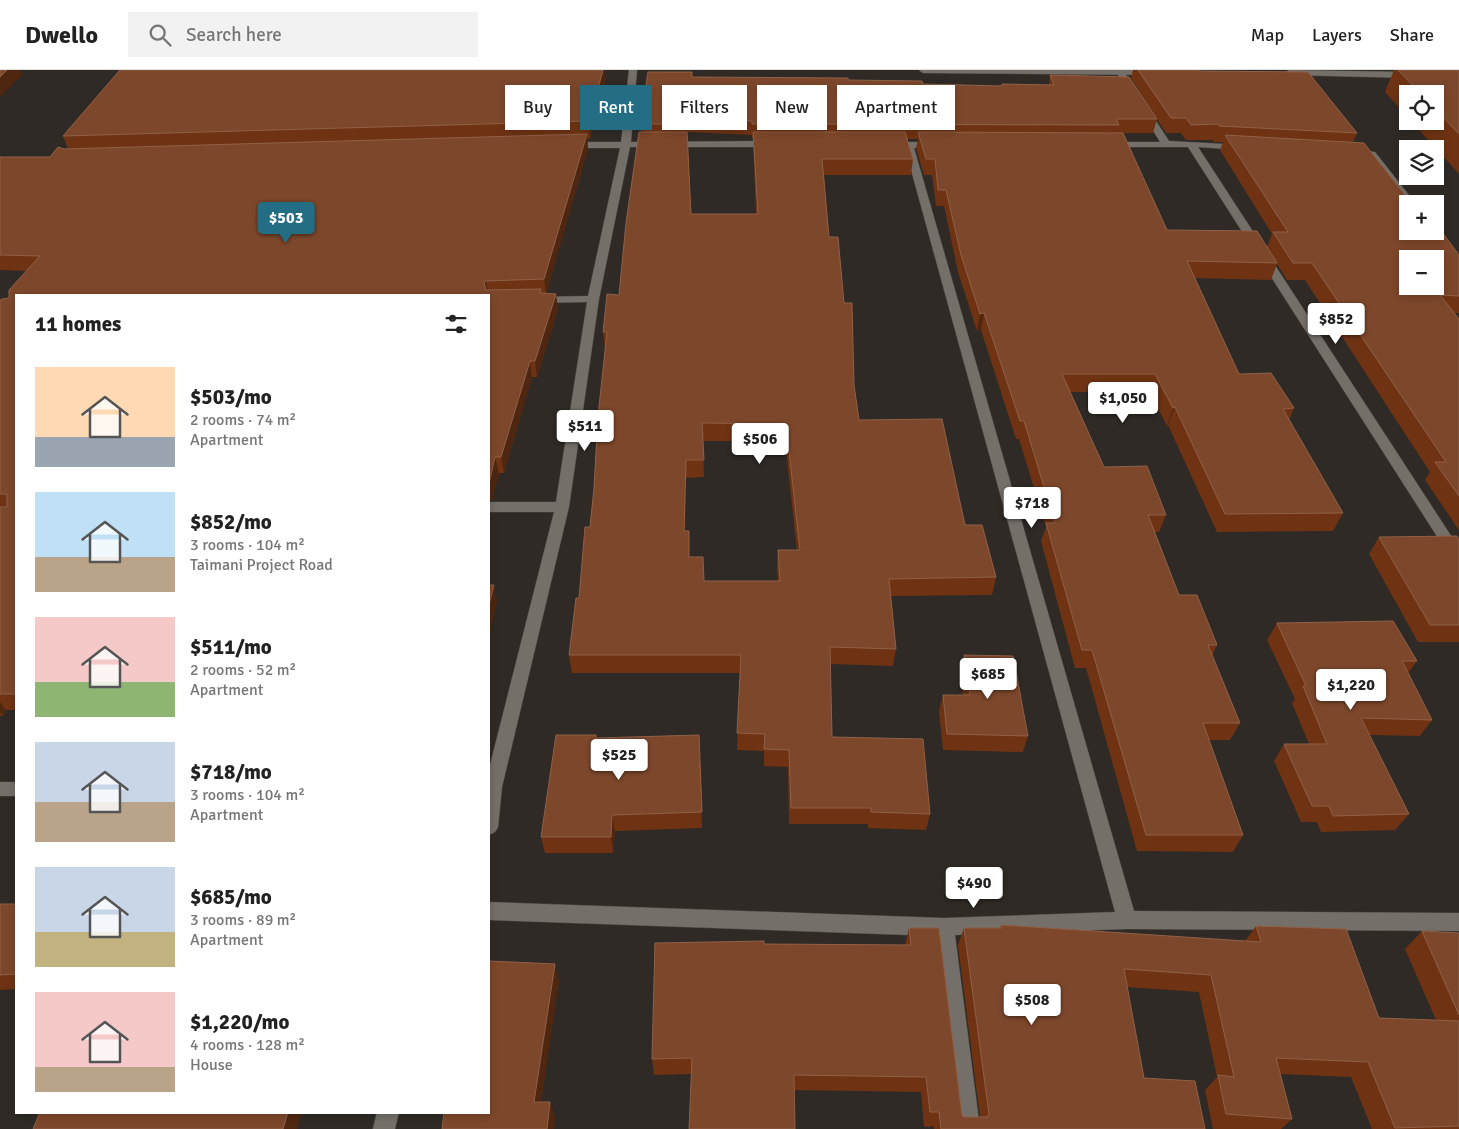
<!DOCTYPE html>
<html lang="en">
<head>
<meta charset="utf-8">
<style>
	:root { --surface:#fff; --page:#f2f2f2; --text:#222; --muted:#767676; --line:#e0e0e0; --accent:#236d85 }
	body { margin:0; font-family:Signika,sans-serif; background:var(--page); color:var(--text); height:100vh; display:flex; flex-direction:column; font-size:19px; white-space:nowrap }
	* { box-sizing:border-box; margin:0 }
	p { font-size:16px; color:var(--muted) }
	.icon { flex:none; width:28px; height:28px; fill:none; stroke:currentColor; stroke-width:2; stroke-linecap:round; stroke-linejoin:round }
	.map { position:relative; flex:1; overflow:hidden }
	.sheet { position:absolute; left:15px; top:224px; width:475px; height:820px; display:flex; flex-direction:column; background:var(--surface); border-radius:0px; box-shadow:0 2px 8px #0003 }
	.sheet>* { flex:none }
	.hud { position:absolute; left:505px; top:15px; width:475px; height:45px; display:flex; gap:10px }
	.buttons { position:absolute; left:1399px; top:15px; display:grid; gap:10px }
	.buttons a { display:grid; place-items:center; width:45px; height:45px; border-radius:0px; background:var(--surface); box-shadow:0 2px 8px #0003; font-size:25px }
	.price { position:absolute; translate:-50% -42px; padding:0 11px; border-radius:5px; background:#fff; color:#222; font-size:16px; line-height:32px; filter:drop-shadow(0 1px 2px #0008) }
	.price::after { content:''; position:absolute; left:50%; top:30px; width:15px; height:11px; margin-left:-8px; background:inherit; clip-path:polygon(0 0,100% 0,50% 100%) }
	.price.active { background:var(--accent); color:#fff }
	ul { padding:0; list-style:none }
	li { display:flex; align-items:center; gap:15px; height:125px; padding:0 20px }
	li span { display:grid; place-items:center; flex:none; width:140px; height:100px; border-radius:0px; color:#555 }
	li>.icon { margin-inline-start:auto }
	span .icon { width:60px; height:60px; fill:#fffc; stroke-width:1 }
	li b { font-size:21px }
	h2 { display:flex; justify-content:space-between; align-items:center; height:60px; padding:0 20px; font-size:21px }
	.pill { padding:0 18px; border-radius:0px; background:var(--surface); box-shadow:0 2px 8px #0003; font-size:18px; line-height:45px }
	.pill.active { background:var(--accent); color:#fff }
	header { display:flex; align-items:center; gap:30px; box-sizing:border-box; height:70px; padding:0 25px; background:var(--surface); border-bottom:1px solid var(--line) }
	header strong { font-size:24px }
	nav { display:flex; gap:28px; margin-inline-start:auto; font-size:18px }
	.search { width:350px; height:45px; background:var(--page); display:flex; align-items:center; gap:12px; box-sizing:border-box; padding:0 18px; border-radius:0px; color:var(--muted); font-size:19px }
	.map>svg:first-child { display:block }
	.lines { fill:none; stroke-linecap:round; stroke-linejoin:round }
	.street-casing { stroke:#4b4743; stroke-width:1 }
	.secondary-casing { stroke:#4b4743; stroke-width:1 }
	.street { fill:#756f69; fill-rule:evenodd }
	.secondary { fill:#756f69; fill-rule:evenodd }
	.wall { fill:#6f3314; fill-rule:evenodd }
	.shaded-wall { fill:#4f2711 }
	.building { fill:#7d472b; stroke:#8f6149; fill-rule:evenodd }
</style>
</head>
<body>
<header>
<strong>Dwello</strong>
<div class="search"><svg class="icon" aria-label="search" viewBox="0 0 24 24"><circle cx="10" cy="10" r="6"/><path d="M15 15l6 6"/></svg>Search here</div>
<nav><a>Map</a><a>Layers</a><a>Share</a></nav>
</header>
<div class="map">
<svg width="1459" height="1059" viewBox="0 0 1459 1059">
	<rect width="100%" height="100%" fill="#2f2a25"/>
	<g class="lines">
		<defs>
			<g id="street">
				<polygon points="629,0 637,0 631,72 774,71 779,74 774,77 630,77 599,229 569,437 502,717 498,757 495,762 489,765 489,699 554,442 489,442 489,432 556,432 587,232 537,233 531,230 537,227 588,226 620,78 567,78 562,75 567,72 621,72"/>
				<polygon points="1115,0 1123,0 1169,71 1244,75 1246,77 1241,80 1198,77 1459,478 1459,494 1454,493 1188,77 1106,77 1106,73 1109,72 1160,72"/>
				<polygon points="889,72 936,72 941,75 936,78 914,78 1134,841 1459,843 1459,861 1127,859 955,865 980,1059 958,1059 935,866 489,850 489,832 944,848 1115,842 905,78 886,77 886,73"/>
				<polygon points="1359,80 1375,82 1416,134 1408,134 1407,136 1369,87 1356,85 1356,81"/>
				<rect x="0" y="712" width="16" height="14"/>
				<polygon points="377,1042 399,1042 395,1059 373,1059"/>
			</g>
			<g id="secondary">
				<polygon points="919,0 1153,0 1155,2 1151,5 923,3"/>
				<polygon points="1289,0 1411,2 1415,5 1411,8 1286,5 1285,3"/>
			</g>
		</defs>
		<use href="#street" class="street-casing"/>
		<use href="#secondary" class="secondary-casing"/>
		<use href="#street" class="street"/>
		<use href="#secondary" class="secondary"/>
	</g>
	<g class="wall">
		<polygon points="120,0 604,0 605,15 590,69 587,69 588,79 546,223 558,239 537,307 532,307 504,403 499,403 492,430 489,431 489,225 16,225 16,640 6,640 3,646 0,646 0,230 9,228 27,201 0,200 0,87 50,87 64,79 68,79 63,66"/>
		<path d="M 1133,0 L 1199,0 L 1200,1 L 1357,63 L 1353,72 L 1408,161 L 1459,185 L 1459,243 L 1454,243 L 1459,249 L 1459,460 L 1425,410 L 1430,402 L 1305,210 L 1287,210 L 1277,194 L 1271,210 L 1195,208 L 1239,304 L 1294,338 L 1289,350 L 1343,443 L 1333,461 L 1217,462 L 1168,355 L 1167,356 L 1149,321 L 1070,322 L 1104,397 L 1166,445 L 1159,462 L 1155,462 L 1179,525 L 1217,575 L 1212,586 L 1240,653 L 1230,670 L 1209,670 L 1243,765 L 1233,782 L 1137,781 L 1086,598 L 1075,598 L 1041,471 L 1046,457 L 1019,369 L 1016,369 L 981,260 L 977,261 L 958,202 L 944,136 L 936,136 L 932,105 L 924,105 L 916,78 L 918,69 L 907,69 L 913,89 L 911,105 L 824,105 L 829,167 L 844,233 L 854,315 L 859,350 L 965,455 L 996,507 L 992,525 L 891,526 L 896,579 L 893,596 L 830,594 L 832,667 L 930,744 L 926,760 L 868,758 L 868,754 L 789,754 L 788,697 L 764,696 L 764,681 L 737,680 L 740,603 L 572,603 L 569,585 L 579,528 L 590,457 L 594,418 L 606,279 L 605,279 L 603,262 L 619,225 L 641,62 L 640,54 L 692,7 L 848,10 L 923,14 L 1001,16 L 1002,14 L 1049,15 L 1050,5 L 1157,49 L 1153,63 L 1117,63 L 1167,160 L 1267,177 L 1272,164 L 1220,80 L 1223,72 L 1214,72 L 1213,70 L 1186,70 L 1181,63 L 1166,63 L 1131,8 ZM 687,62 L 752,65 L 752,68 L 753,68 L 756,144 L 691,144 ZM 703,371 L 785,371 L 797,480 L 778,480 L 777,498 L 778,511 L 704,511 L 689,487 L 685,461 L 686,408 L 704,407 Z"/>
		<polygon points="1394,0 1459,0 1459,104 1411,51 1435,51 1435,24 1408,24 1408,47 1385,22"/>
		<polygon points="1379,467 1459,469 1459,572 1418,572 1369,484"/>
		<polygon points="1277,553 1417,591 1408,603 1432,650 1420,666 1369,665 1409,744 1395,760 1321,762 1317,752 1301,752 1274,691 1284,674 1309,674 1292,633 1295,629 1267,570"/>
		<polygon points="964,585 1028,666 1023,682 943,680 939,641 943,625 963,625 960,602"/>
		<polygon points="596,665 597,668 699,665 702,758 615,761 613,783 545,783 541,767"/>
		<polygon points="0,834 16,834 16,919 0,920"/>
		<polygon points="1001,855 1245,871 1256,856 1379,948 1436,950 1405,879 1422,861 1459,863 1459,1059 1372,1059 1351,1007 1280,1004 1292,1049 1281,1059 1213,1059 1205,1020 1217,1007 1199,922 1127,917 1144,1008 1205,1059 934,1059 934,1056 924,1057 921,1022 794,1020 691,1004 654,1005 652,989 764,874 905,875 909,858 962,1045 964,1047 980,1047 958,875 964,858 1000,858"/>
	</g>
	<g class="shaded-wall">
		<polygon points="7,0 20,0 22,5 0,27 0,7"/>
		<polygon points="603,0 604,0 605,15 590,69 589,51"/>
		<polygon points="587,64 588,79 546,225 544,209"/>
		<polygon points="486,211 489,226 487,225 484,212"/>
		<polygon points="556,224 558,239 537,307 535,291"/>
		<polygon points="984,243 981,260 977,261 980,244"/>
		<polygon points="530,291 532,307 504,403 501,387"/>
		<polygon points="1175,337 1168,355 1167,356 1173,338"/>
		<polygon points="495,387 499,403 492,430 489,431 489,414"/>
		<polygon points="686,390 686,408 684,479 684,461"/>
		<polygon points="494,515 497,531 489,568 489,535"/>
		<polygon points="0,632 6,640 3,646 0,642"/>
		<polygon points="612,745 615,761 613,783 611,767"/>
		<polygon points="555,894 559,911 539,1047 534,1032"/>
		<polygon points="550,1032 555,1047 554,1059 547,1059"/>
		<polygon points="288,1042 302,1042 297,1059 283,1059"/>
	</g>
	<g class="building">
		<polygon points="0,0 7,0 0,7"/>
		<polygon points="120,0 603,0 589,51 63,66"/>
		<polygon points="1138,0 1199,0 1200,1 1308,2 1357,63 1219,56 1218,54 1191,55 1186,48 1171,48"/>
		<polygon points="1398,0 1459,0 1459,64 1435,39 1435,24 1421,24"/>
		<polygon points="648,2 692,2 692,7 848,8 848,10 922,11 923,14 1002,16 1002,14 1054,15 1050,5 1129,7 1157,49 1116,49 1119,55 752,54 752,51 687,48 687,54 640,54"/>
		<path d="M 639,62 L 687,62 L 691,144 L 758,144 L 753,62 L 905,62 L 913,89 L 822,89 L 829,167 L 838,167 L 844,233 L 852,233 L 854,315 L 859,350 L 942,349 L 965,455 L 982,455 L 996,507 L 889,509 L 896,579 L 830,577 L 832,667 L 923,669 L 930,744 L 871,742 L 871,738 L 791,738 L 789,680 L 764,679 L 765,664 L 737,663 L 741,585 L 569,585 L 576,528 L 579,528 L 585,457 L 590,457 L 594,418 L 598,346 L 607,262 L 603,262 L 607,224 L 619,225 L 626,153 ZM 702,353 L 786,354 L 800,480 L 778,480 L 780,511 L 704,511 L 703,487 L 689,487 L 689,461 L 684,461 L 686,390 L 704,390 Z"/>
		<polygon points="918,62 1123,63 1167,160 1257,161 1277,193 1187,191 1239,304 1271,303 1294,338 1283,339 1343,443 1225,444 1175,337 1173,338 1155,304 1062,304 1104,397 1147,396 1166,445 1148,445 1179,525 1197,525 1217,575 1208,575 1240,653 1203,653 1243,765 1146,765 1092,580 1082,580 1046,453 1055,453 1024,351 1020,351 984,243 980,244 961,185 946,120 938,120 935,89 926,89"/>
		<polygon points="587,64 544,209 486,211 484,212 486,220 541,219 540,223 556,224 535,291 530,291 501,387 495,387 489,414 489,225 16,225 16,624 0,624 0,437 7,437 7,424 0,424 0,230 2,229 9,228 9,220 40,186 0,185 0,87 50,87 58,77 64,79"/>
		<path d="M 1225,65 L 1364,73 L 1412,134 L 1408,134 L 1408,161 L 1434,161 L 1434,162 L 1442,162 L 1459,185 L 1459,226 L 1440,225 L 1459,249 L 1459,426 L 1435,392 L 1446,392 L 1312,193 L 1293,193 L 1273,162 L 1288,162 ZM 1408,189 L 1435,189 L 1435,216 L 1408,216 Z"/>
		<polygon points="1457,466 1459,469 1459,555 1430,555 1379,467"/>
		<polygon points="489,515 494,515 489,535"/>
		<polygon points="1393,551 1417,591 1402,591 1432,650 1361,648 1409,744 1333,746 1329,736 1312,736 1284,674 1327,674 1303,616 1306,616 1277,553"/>
		<polygon points="964,585 1013,586 1028,666 947,664 943,625 970,625"/>
		<polygon points="556,665 596,665 596,668 699,665 702,742 612,745 611,767 541,767"/>
		<polygon points="0,834 16,834 16,904 0,905"/>
		<polygon points="1001,855 1261,872 1256,856 1346,859 1379,948 1459,951 1459,1056 1395,1058 1368,992 1276,988 1292,1049 1226,1044 1218,1005 1234,1007 1211,905 1124,899 1144,1008 1195,1011 1205,1059 941,1059 939,1042 930,1042 926,1007 794,1005 795,1059 689,1059 692,988 652,989 655,873 764,871 764,874 911,875 909,858 939,858 962,1045 964,1047 987,1047 989,1044 964,858 1002,858"/>
		<polygon points="1422,861 1459,863 1459,945"/>
		<polygon points="489,891 555,894 534,1032 550,1032 547,1059 442,1059 444,1042 489,1042"/>
		<polygon points="40,1042 288,1042 283,1059 33,1059"/>
	</g>
</svg>
<div class="buttons">
<a><svg class="icon" aria-label="locate" viewBox="0 0 24 24"><circle cx="12" cy="12" r="6"/><path d="M12 2v4M12 18v4M2 12h4M18 12h4"/></svg></a>
<a><svg class="icon" aria-label="layers" viewBox="0 0 24 24"><path d="M12 4l9 5-9 5-9-5zM3 14l9 5 9-5"/></svg></a>
<a>+</a>
<a>−</a>
</div>
<b class="price active" style="left:286px;top:174px">$503</b>
<b class="price" style="left:1336px;top:275px">$852</b>
<b class="price" style="left:1123px;top:354px">$1,050</b>
<b class="price" style="left:585px;top:382px">$511</b>
<b class="price" style="left:760px;top:395px">$506</b>
<b class="price" style="left:1032px;top:459px">$718</b>
<b class="price" style="left:988px;top:630px">$685</b>
<b class="price" style="left:1351px;top:641px">$1,220</b>
<b class="price" style="left:619px;top:711px">$525</b>
<b class="price" style="left:974px;top:839px">$490</b>
<b class="price" style="left:1032px;top:956px">$508</b>
<div class="hud">
<a class="pill">Buy</a>
<a class="pill active">Rent</a>
<a class="pill">Filters</a>
<a class="pill">New</a>
<a class="pill">Apartment</a>
</div>
<section class="sheet">
<h2>11 homes<svg class="icon" aria-label="filters" viewBox="0 0 24 24"><path d="M4 7h16M4 17h16"/><circle cx="9" cy="7" r="2"/><circle cx="15" cy="17" r="2"/></svg></h2>
<ul>
<li><span style="background:linear-gradient(#ffd9b3 70%,#9aa5b1 0)"><svg class="icon" aria-label="home" viewBox="0 0 24 24"><path d="M3 11l9-7 9 7M6 9v11h12V9"/></svg></span><div><b>$503/mo</b><p>2 rooms · 74 m²</p><p>Apartment</p></div></li>
<li><span style="background:linear-gradient(#bfe0f5 65%,#b9a48a 0)"><svg class="icon" aria-label="home" viewBox="0 0 24 24"><path d="M3 11l9-7 9 7M6 9v11h12V9"/></svg></span><div><b>$852/mo</b><p>3 rooms · 104 m²</p><p>Taimani Project Road</p></div></li>
<li><span style="background:linear-gradient(#f6c9c9 65%,#8fb573 0)"><svg class="icon" aria-label="home" viewBox="0 0 24 24"><path d="M3 11l9-7 9 7M6 9v11h12V9"/></svg></span><div><b>$511/mo</b><p>2 rooms · 52 m²</p><p>Apartment</p></div></li>
<li><span style="background:linear-gradient(#c9d6e8 60%,#b9a48a 0)"><svg class="icon" aria-label="home" viewBox="0 0 24 24"><path d="M3 11l9-7 9 7M6 9v11h12V9"/></svg></span><div><b>$718/mo</b><p>3 rooms · 104 m²</p><p>Apartment</p></div></li>
<li><span style="background:linear-gradient(#c9d6e8 65%,#c2b280 0)"><svg class="icon" aria-label="home" viewBox="0 0 24 24"><path d="M3 11l9-7 9 7M6 9v11h12V9"/></svg></span><div><b>$685/mo</b><p>3 rooms · 89 m²</p><p>Apartment</p></div></li>
<li><span style="background:linear-gradient(#f6c9c9 75%,#b9a48a 0)"><svg class="icon" aria-label="home" viewBox="0 0 24 24"><path d="M3 11l9-7 9 7M6 9v11h12V9"/></svg></span><div><b>$1,220/mo</b><p>4 rooms · 128 m²</p><p>House</p></div></li>
</ul>
</section>
</div>
</body>
</html>
